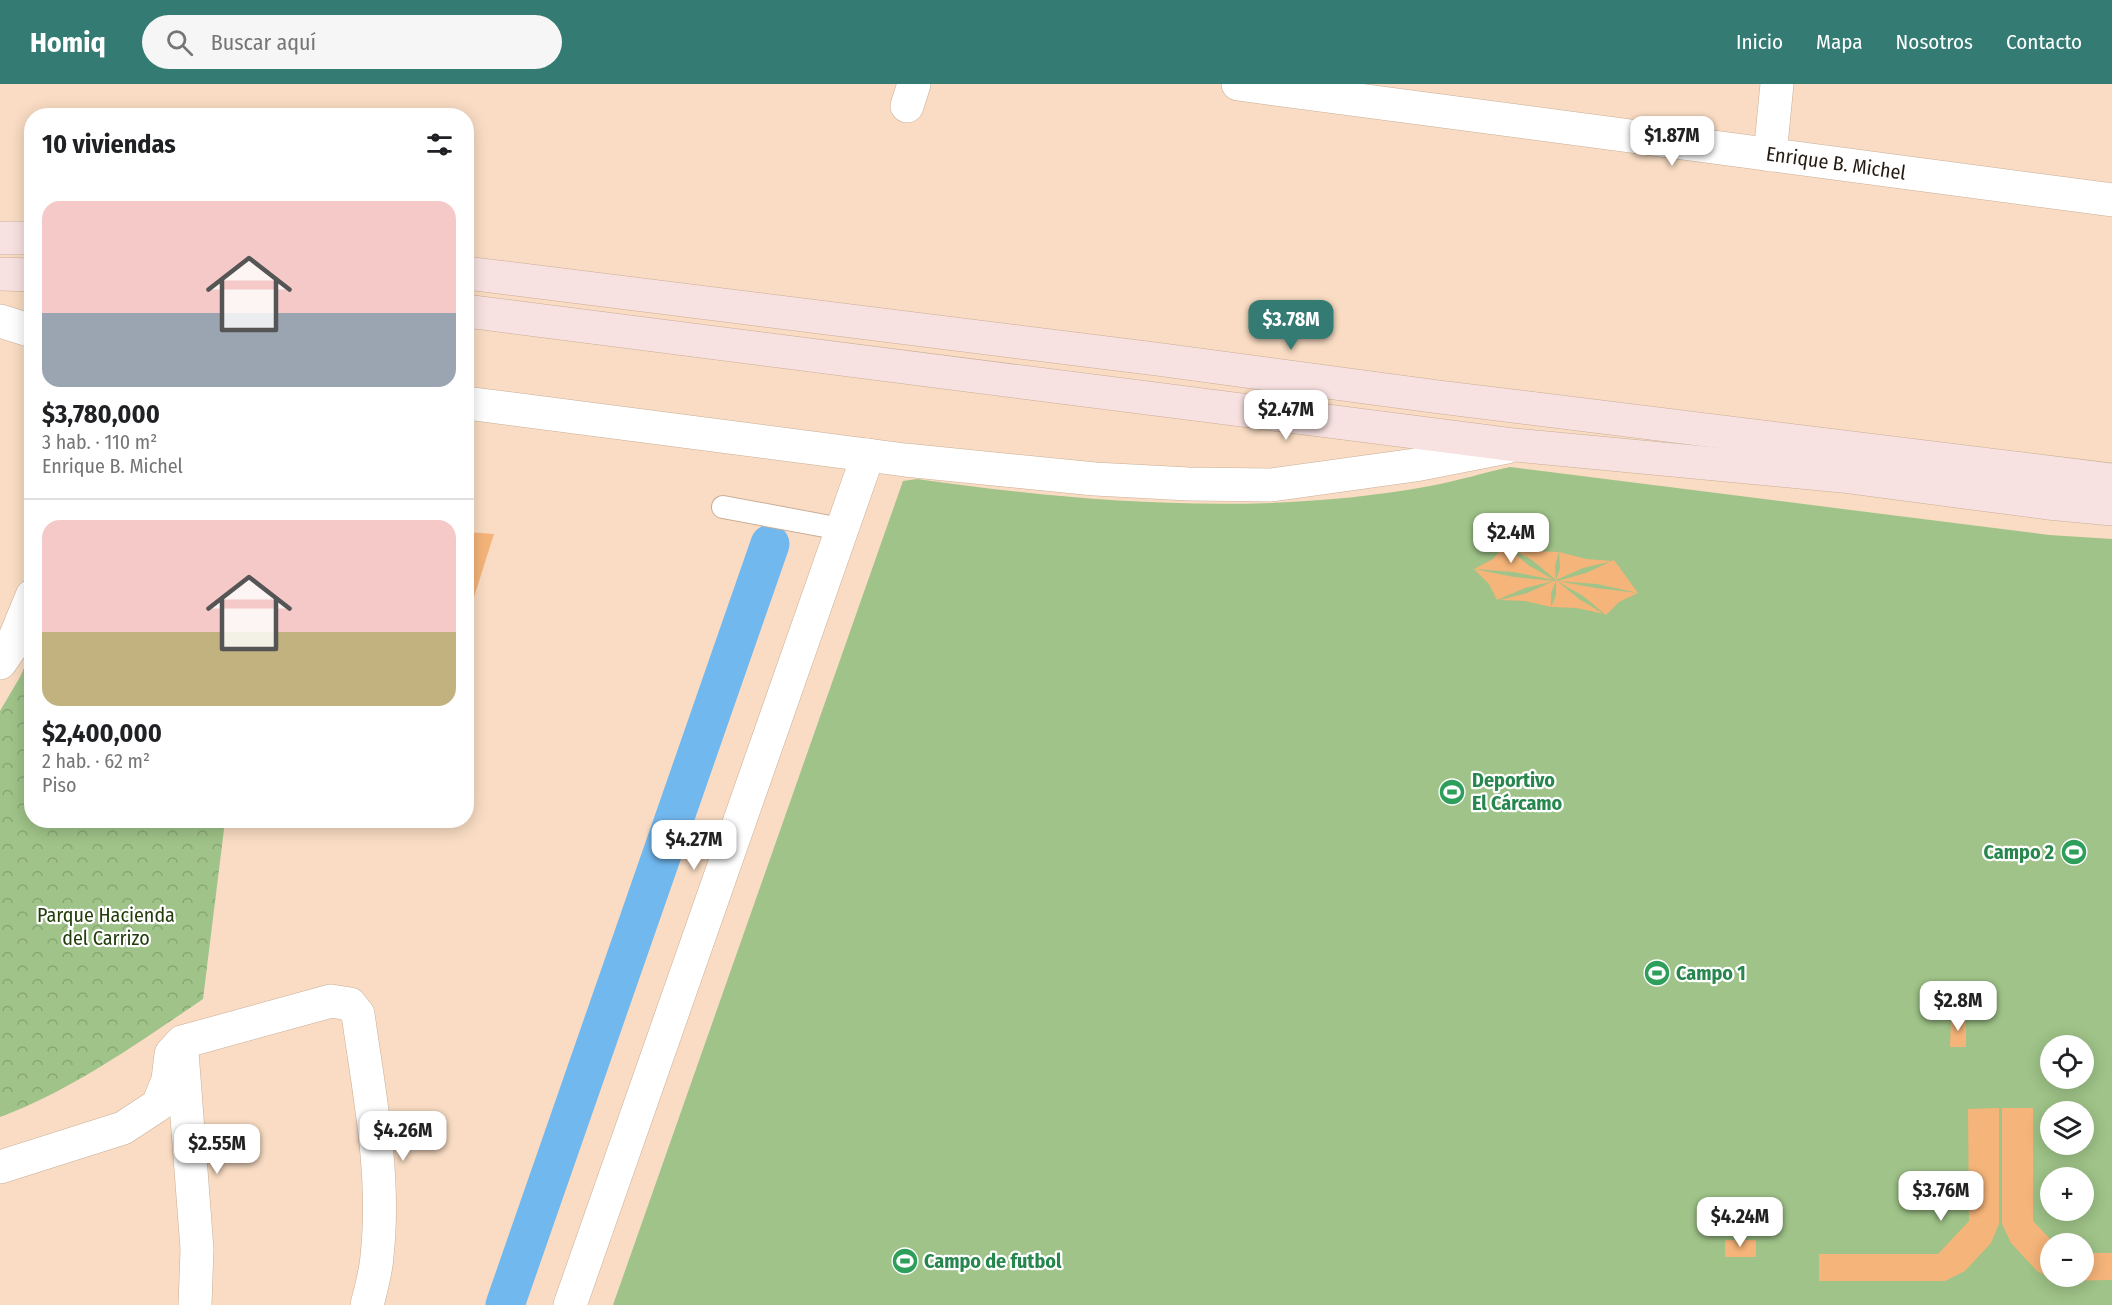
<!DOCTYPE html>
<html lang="es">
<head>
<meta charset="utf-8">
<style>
	:root { --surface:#fff; --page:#f6f6f6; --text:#202124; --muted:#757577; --line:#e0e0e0; --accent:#347b73 }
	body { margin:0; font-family:"Fira Sans Condensed",sans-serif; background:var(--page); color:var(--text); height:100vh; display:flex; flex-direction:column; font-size:22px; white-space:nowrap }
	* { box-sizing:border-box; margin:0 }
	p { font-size:20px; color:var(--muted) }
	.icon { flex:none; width:33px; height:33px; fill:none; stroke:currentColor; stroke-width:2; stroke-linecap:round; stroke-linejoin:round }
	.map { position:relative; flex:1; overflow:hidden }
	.details { position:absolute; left:24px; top:24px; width:450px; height:720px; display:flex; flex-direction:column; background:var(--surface); border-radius:24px; box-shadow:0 3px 15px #0003 }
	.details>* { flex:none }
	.fabs { position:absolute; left:2040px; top:951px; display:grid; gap:12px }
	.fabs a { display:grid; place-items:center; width:54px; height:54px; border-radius:50%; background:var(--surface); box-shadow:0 3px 15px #0003; font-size:30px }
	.price { position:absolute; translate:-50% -51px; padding:0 14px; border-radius:12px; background:#fff; color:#222; font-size:20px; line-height:39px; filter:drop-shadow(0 2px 3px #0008) }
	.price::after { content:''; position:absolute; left:50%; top:36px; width:18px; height:14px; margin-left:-9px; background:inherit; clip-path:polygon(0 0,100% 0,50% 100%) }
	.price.on { background:var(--accent); color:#fff }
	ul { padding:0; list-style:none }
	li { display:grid; align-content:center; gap:12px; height:318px; padding:0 18px }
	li+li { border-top:2px solid var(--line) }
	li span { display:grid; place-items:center; height:186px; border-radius:18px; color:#555 }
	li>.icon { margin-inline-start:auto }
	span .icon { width:108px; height:108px; fill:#fffc; stroke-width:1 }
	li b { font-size:26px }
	h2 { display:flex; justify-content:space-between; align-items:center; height:72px; padding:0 18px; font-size:26px }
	header { display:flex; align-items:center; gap:36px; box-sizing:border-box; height:84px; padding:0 30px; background:var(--accent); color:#fff }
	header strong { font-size:28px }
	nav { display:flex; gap:33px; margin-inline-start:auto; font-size:21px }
	.search { width:420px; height:54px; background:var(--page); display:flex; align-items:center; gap:15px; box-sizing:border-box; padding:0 21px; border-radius:33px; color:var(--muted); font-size:22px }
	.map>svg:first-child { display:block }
	.park { fill:url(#park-crowns) }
	.pitch { fill:#9fc388; fill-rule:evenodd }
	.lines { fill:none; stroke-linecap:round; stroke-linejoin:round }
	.canal { stroke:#71b8ef; stroke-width:39 }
	.building { fill:#f5b479 }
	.lane-casing { stroke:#c9ae96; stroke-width:24 }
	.street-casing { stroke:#c9ae96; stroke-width:34 }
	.secondary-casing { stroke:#c9ae96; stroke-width:34 }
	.lane { stroke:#fff; stroke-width:22 }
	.street { stroke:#fff; stroke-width:33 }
	.secondary { stroke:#f8e1e1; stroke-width:33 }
	.labels { text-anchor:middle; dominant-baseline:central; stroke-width:4.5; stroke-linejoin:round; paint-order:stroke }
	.street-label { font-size:20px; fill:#251b12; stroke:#fff }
	.leisure-label { font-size:20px; font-weight:bold; fill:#27864d; stroke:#fff; text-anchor:start }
	.park-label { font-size:20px; fill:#223d0a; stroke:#fff }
</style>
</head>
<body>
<header>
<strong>Homiq</strong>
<div class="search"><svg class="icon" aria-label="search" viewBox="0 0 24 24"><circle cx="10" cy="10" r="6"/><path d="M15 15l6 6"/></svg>Buscar aquí</div>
<nav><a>Inicio</a><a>Mapa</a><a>Nosotros</a><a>Contacto</a></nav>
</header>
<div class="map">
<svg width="2112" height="1221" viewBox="0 0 2112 1221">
	<defs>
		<pattern id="park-crowns" width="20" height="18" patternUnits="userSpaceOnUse" patternTransform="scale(1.5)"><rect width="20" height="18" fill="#9fc388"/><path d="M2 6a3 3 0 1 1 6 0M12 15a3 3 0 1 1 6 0" fill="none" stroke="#89a774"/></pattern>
	</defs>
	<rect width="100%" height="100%" fill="#f9dcc3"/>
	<path class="park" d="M 31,569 L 32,736 L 225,737 L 203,915 C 141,957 71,1007 0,1033 L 0,627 L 20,593 Z"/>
	<path class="pitch" d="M 1510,383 L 2049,451 L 2112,455 L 2112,1221 L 613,1221 L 903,397 L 917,395 C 1085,419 1262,433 1430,402 C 1457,397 1483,389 1510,383 ZM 2050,962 L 2084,962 L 2084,994 L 2050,994 ZM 2050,1028 L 2084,1028 L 2084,1060 L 2050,1060 ZM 2050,1094 L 2084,1094 L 2084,1126 L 2050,1126 ZM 2050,1160 L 2084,1160 L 2084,1192 L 2050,1192 Z"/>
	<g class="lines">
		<polyline class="canal" points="505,1221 770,460"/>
	</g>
	<g class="building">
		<polygon points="466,448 494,450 467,535 466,535"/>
		<polygon points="1505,461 1528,481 1554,496 1514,488 1474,485 1493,475"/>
		<polygon points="1507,462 1534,467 1559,468 1555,482 1556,496 1560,484 1559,468 1586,475 1613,477 1583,484 1556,496 1551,510 1551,523 1525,517 1500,516 1527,509 1556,496 1532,476"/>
		<polygon points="1614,476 1638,509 1619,518 1606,531 1583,512 1557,497 1596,504 1638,509 1597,500 1557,497 1586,489"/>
		<polygon points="1474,485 1514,493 1554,497 1525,504 1497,516 1489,500"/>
		<polygon points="1556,496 1579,515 1604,530 1577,524 1551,523 1556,511"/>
		<polygon points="1951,932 1966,932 1966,963 1950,963"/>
		<polygon points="1999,1024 1999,1140 1991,1159 1965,1187 1945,1197 1819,1197 1819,1170 1938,1170 1969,1137 1968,1025"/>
		<polygon points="2002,1024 2033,1024 2033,1137 2055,1160 2050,1160 2050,1192 2084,1192 2084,1169 2112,1169 2112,1196 2057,1197 2037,1187 2011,1159 2002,1140"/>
		<rect x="1725" y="1156" width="31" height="17"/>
	</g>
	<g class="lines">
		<defs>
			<polyline id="lane" points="723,423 841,445"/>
			<g id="street">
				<polyline points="1238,0 2112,116"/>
				<polyline points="907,22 914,0"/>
				<polyline points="1770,71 1777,0"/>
				<polyline points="0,237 32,247"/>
				<polyline points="466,319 905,376 1095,395 1189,400 1272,401 1415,381 1507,363"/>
				<polyline points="0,579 11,563 32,512"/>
				<polyline points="182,968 197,1165 195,1221"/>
				<path d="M 0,1083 L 123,1044 L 158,1021 L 168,996 L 171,970 L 182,958 L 331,917 L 350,920 L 358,930 C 369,1009 386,1091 377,1172 C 376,1188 371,1205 367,1221"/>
				<polyline points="570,1221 868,371"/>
			</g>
			<g id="secondary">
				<polyline points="0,154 32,154"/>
				<polyline points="466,189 1156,275 1439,313 2112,396"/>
				<polyline points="0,190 32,191"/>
				<polyline points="466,227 1515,361 1842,392 2048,419 2112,425"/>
			</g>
		</defs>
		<use href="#lane" class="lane-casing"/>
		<use href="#street" class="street-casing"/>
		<use href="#secondary" class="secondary-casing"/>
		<use href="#lane" class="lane"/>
		<use href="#street" class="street"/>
		<use href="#secondary" class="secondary"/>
	</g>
	<defs>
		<symbol id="stadium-disc" viewBox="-11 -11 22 22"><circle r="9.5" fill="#2e9e5b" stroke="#fff"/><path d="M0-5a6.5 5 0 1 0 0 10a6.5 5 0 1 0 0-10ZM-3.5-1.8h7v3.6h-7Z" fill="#fff"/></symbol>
	</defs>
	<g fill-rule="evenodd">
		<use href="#stadium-disc" x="1437" y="693" width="30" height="30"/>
		<use href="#stadium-disc" x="2059" y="753" width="30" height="30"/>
		<use href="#stadium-disc" x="1642" y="874" width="30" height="30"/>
		<use href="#stadium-disc" x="890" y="1162" width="30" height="30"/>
	</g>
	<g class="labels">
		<g class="street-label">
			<text transform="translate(1836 79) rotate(8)">Enrique B. Michel</text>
		</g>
		<g class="leisure-label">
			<text x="1472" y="696">Deportivo<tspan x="1472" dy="23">El Cárcamo</tspan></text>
			<text x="2054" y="768" text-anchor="end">Campo 2</text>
			<text x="1676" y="889">Campo 1</text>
			<text x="924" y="1177">Campo de futbol</text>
		</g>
		<g class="park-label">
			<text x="106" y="831">Parque Hacienda<tspan x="106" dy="23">del Carrizo</tspan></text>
		</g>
	</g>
</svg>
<div class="fabs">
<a><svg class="icon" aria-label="locate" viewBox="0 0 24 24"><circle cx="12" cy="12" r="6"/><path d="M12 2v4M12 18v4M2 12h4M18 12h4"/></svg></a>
<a><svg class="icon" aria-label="layers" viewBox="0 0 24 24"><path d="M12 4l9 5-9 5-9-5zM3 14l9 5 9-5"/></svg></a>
<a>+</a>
<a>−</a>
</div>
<b class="price" style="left:1672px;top:83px">$1.87M</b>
<b class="price on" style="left:1291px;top:267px">$3.78M</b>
<b class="price" style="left:1286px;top:357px">$2.47M</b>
<b class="price" style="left:1511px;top:480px">$2.4M</b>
<b class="price" style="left:694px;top:787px">$4.27M</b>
<b class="price" style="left:1958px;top:948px">$2.8M</b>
<b class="price" style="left:403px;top:1078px">$4.26M</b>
<b class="price" style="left:217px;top:1091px">$2.55M</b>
<b class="price" style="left:1941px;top:1138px">$3.76M</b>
<b class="price" style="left:1740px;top:1164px">$4.24M</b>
<section class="details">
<h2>10 viviendas<svg class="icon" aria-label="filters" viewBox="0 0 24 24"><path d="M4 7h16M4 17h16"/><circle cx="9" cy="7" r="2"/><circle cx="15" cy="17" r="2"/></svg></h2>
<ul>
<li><span style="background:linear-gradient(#f6c9c9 60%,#9aa5b1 0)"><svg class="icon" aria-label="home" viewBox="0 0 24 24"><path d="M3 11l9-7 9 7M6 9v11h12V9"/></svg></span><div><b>$3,780,000</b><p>3 hab. · 110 m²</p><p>Enrique B. Michel</p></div></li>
<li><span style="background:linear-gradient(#f6c9c9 60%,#c2b280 0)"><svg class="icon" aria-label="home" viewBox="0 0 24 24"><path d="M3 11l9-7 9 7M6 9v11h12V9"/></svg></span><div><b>$2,400,000</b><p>2 hab. · 62 m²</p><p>Piso</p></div></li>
</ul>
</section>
</div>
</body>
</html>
